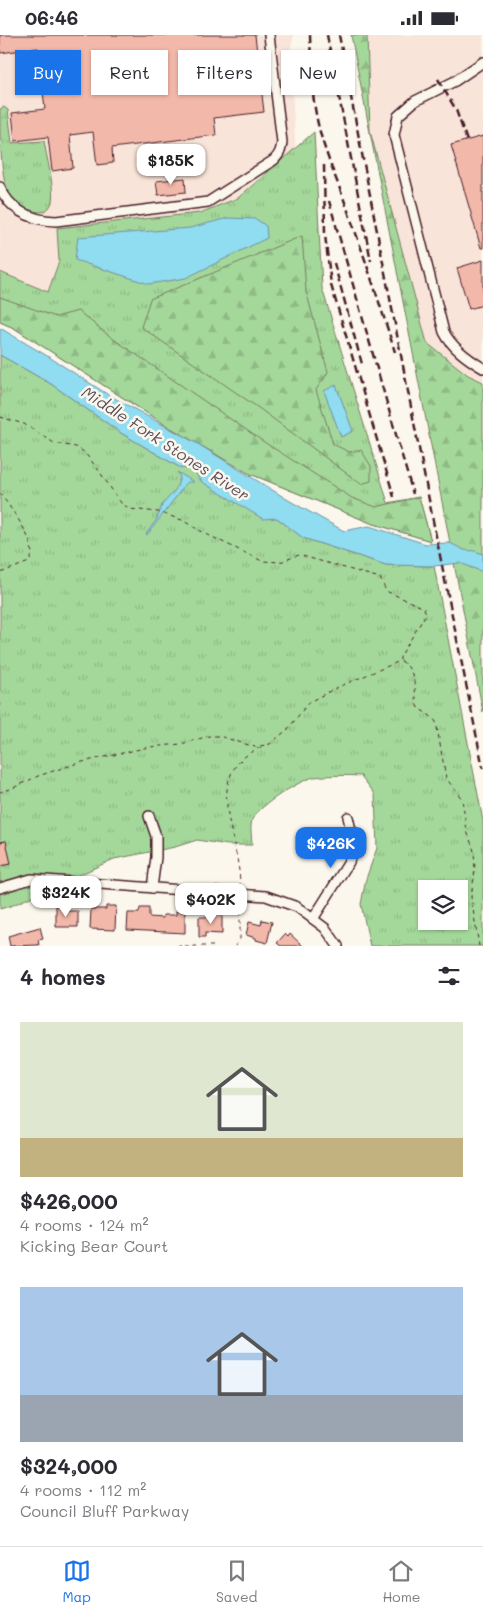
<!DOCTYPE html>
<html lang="en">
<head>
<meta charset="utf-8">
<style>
	:root { --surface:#fff; --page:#f7f7f7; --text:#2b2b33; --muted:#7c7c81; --line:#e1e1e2; --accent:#1a73e8 }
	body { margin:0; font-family:Mali,sans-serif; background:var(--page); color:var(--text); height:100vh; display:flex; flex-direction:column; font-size:19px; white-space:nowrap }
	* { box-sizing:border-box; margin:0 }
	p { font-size:16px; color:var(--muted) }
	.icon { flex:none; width:28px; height:28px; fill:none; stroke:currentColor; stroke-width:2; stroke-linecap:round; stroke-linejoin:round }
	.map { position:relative; height:911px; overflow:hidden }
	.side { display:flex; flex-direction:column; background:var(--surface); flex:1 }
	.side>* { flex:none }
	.top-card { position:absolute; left:15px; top:15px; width:454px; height:45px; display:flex; gap:10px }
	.controls { position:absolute; left:418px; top:845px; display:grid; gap:10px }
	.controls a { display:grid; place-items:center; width:50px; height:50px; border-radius:0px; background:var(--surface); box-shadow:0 1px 4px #0004; font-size:25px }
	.price { position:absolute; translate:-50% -42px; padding:0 11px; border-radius:10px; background:#fff; color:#222; font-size:16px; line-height:32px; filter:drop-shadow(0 1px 2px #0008) }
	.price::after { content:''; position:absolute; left:50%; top:30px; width:15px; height:11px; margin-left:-8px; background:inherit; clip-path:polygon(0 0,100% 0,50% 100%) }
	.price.on { background:var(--accent); color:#fff }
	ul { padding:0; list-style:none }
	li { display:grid; align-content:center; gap:10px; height:265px; padding:0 20px }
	li span { display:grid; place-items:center; height:155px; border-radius:0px; color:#555 }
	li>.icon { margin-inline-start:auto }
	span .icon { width:90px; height:90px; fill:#fffc; stroke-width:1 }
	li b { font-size:21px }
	h2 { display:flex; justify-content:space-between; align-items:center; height:60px; padding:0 20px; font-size:21px }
	.tag { padding:0 18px; border-radius:0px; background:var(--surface); box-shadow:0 1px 4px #0004; font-size:18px; line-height:45px }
	.tag.on { background:var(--accent); color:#fff }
	.status { display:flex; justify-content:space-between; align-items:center; height:35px; padding:0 25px; background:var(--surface); direction:ltr }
	.status svg { height:14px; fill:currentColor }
	.dock { display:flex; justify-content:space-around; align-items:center; height:70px; border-top:1px solid var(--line); background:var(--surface); font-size:14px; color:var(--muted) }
	.dock a { display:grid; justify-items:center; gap:2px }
	.dock .on { color:var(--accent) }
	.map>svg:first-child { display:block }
	.built { fill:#f8e4d8 }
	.grass { fill:url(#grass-tufts); stroke:#777c62; fill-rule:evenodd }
	.forest { fill:url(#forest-firs); stroke:#777c62 }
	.water { fill:#90dcf0; stroke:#7490a1 }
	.building { fill:#f2b8a9; stroke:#4a1f2b }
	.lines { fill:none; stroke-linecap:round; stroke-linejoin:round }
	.minor-casing { stroke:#4a1f2b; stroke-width:12 }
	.path { stroke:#4a1f2b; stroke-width:1; stroke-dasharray:4 4; stroke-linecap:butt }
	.minor { stroke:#fbf7ec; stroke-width:9 }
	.rail { stroke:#4a1f2b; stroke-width:2.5; stroke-dasharray:8 4; stroke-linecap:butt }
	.labels { text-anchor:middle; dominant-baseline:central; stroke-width:5; stroke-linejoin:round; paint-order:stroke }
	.water-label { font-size:16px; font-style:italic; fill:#5c4e5c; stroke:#fbf7ec }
</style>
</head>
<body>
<div class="status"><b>06:46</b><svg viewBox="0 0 49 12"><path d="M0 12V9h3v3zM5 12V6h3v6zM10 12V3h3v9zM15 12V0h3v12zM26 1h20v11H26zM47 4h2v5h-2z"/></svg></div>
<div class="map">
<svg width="483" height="911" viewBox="0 0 483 911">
	<defs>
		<pattern id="grass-tufts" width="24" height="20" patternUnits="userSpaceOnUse" patternTransform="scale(1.25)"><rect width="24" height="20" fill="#a4d89a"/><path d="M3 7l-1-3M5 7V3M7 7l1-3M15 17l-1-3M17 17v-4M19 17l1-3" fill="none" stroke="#8fb985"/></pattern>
		<pattern id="forest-firs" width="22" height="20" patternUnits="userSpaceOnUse" patternTransform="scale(1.25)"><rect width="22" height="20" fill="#a4d89a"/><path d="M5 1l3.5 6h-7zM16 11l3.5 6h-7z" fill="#8fb985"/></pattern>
	</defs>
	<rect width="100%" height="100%" fill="#fbf7ec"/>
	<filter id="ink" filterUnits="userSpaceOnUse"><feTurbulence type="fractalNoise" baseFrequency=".02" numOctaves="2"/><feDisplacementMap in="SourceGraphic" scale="10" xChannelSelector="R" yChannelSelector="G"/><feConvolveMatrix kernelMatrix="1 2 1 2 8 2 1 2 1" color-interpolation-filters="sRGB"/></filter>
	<g filter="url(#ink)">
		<g class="built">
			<polygon points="0,0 294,0 290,16 296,125 302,201 58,226 48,257 0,237"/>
			<polygon points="367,0 483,0 483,347 468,340 427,308 370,96"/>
		</g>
		<g class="grass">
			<path d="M 4,72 L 8,75 L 12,108 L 44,106 C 46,120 55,153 52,167 C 46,187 20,172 11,162 C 9,158 6,152 5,147 C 0,125 0,97 0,74 Z"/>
			<polygon points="314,97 322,253 388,468 419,462 431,506 371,488 248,438 164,389 14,293 0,287 0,237 48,257 59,226 57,193 200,178 238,163"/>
			<path d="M 0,320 L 51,349 L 121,398 L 179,432 L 194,435 L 202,447 L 277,483 L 303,503 L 386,530 L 434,531 L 483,786 L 483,911 L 370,911 L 361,869 L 366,844 L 377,813 L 375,759 L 361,741 C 345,740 329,740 314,742 C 300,745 259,771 253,783 C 249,790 252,802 252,810 L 228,810 L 197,805 L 175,812 L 114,824 L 13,870 L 0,874 ZM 426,854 L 459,854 L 459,886 L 426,886 Z"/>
		</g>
		<g class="forest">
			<polygon points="351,0 367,0 370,96 427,308 468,340 483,347 483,677"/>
			<polygon points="302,201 306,256 328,337 316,355 333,409 349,417 361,415 371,431 371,446 361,449 260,374 141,292 150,264"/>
			<polygon points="0,262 56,282 78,276 112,303 264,407 352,463 376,472 419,462 431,506 371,488 248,438 164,389 14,293 0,287"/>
		</g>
		<g class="water">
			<polygon points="228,183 256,184 266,191 267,203 186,243 149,249 75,225 78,202 190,193"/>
			<polygon points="0,293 49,322 107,359 198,409 290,466 344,496 369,491 426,509 450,508 464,515 475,516 483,519 483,537 460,528 434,531 386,530 303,503 277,483 263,484 202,447 194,435 179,432 121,398 51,349 0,320"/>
			<polygon points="336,350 353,396 341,402 324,356"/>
			<polygon points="177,437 194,447 188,447 185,450 147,500 146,499 157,484 162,470 176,454 180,442"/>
		</g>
		<g class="building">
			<polygon points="0,0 255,0 264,77 214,83 216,100 112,113 113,128 97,130 93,97 70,100 73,133 52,136 48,102 15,106 12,78 45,74 38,13 0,18"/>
			<polygon points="483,101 483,213 481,213 451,110"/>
			<polygon points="185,143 186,157 158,160 156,146"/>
			<polygon points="483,225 483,270 469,274 457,233"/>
			<polygon points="6,806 11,829 0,831 0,807"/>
			<polygon points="56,870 65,870 65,876 78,876 78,892 56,892"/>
			<polygon points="106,871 116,871 115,895 90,894 91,874 106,874"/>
			<polygon points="140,873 149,873 149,882 163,883 163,880 176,880 176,876 185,877 185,898 127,895 128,878 139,878"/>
			<polygon points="212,879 222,879 222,899 205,898 205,902 199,902 199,882 212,882"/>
			<polygon points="262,885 272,887 267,908 256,905 256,903 246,900 249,887 261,890"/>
			<polygon points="40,892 43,904 38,905 39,910 10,911 8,901"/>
			<polygon points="285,899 288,902 290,899 303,911 281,911 277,908"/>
		</g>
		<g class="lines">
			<defs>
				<g id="minor">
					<path d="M 483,27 L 455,46 L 415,66 L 398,81 L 394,100 L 444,297 C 452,313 468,324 483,333"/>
					<path d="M 0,152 C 10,176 31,185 56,186 L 208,167 L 274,125 C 280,119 281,115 282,107 L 269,0"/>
					<polyline points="149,781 156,801 156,822 152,853"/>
					<polyline points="0,853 31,844 266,861 297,872 325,893 338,911"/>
					<polyline points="313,884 349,827 354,808 348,782"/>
				</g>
			</defs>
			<use href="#minor" class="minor-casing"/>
			<g class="path">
				<polyline points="0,382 24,389 54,408 76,412 84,417 97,433 121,468 130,474 158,477 182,485 204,498 262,526 280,527 299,520 380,543 386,556 424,573 426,579 400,622 400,626 338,652 309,667 288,694 270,709 255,712 219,701 209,701 181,709 149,712 78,728 38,741 13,753 0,757"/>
				<path d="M 0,458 C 10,473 41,510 29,527 L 0,538"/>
				<path d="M 401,626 C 417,635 414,655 417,671 C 423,678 431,679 436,687 L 446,743 L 462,764 L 467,796 L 474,816 L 475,835 L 471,862 L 479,911"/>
				<path d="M 240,852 C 241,802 198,740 261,712"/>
				<polyline points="123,911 148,911"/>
				<polyline points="177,911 216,911"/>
				<polyline points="235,911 240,904 240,868"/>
			</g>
			<use href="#minor" class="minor"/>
			<g class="rail">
				<path d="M 310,0 C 311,27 311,53 316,79 C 322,113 337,144 348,176 C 365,223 380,270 395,317"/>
				<polyline points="327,0 371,226"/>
				<polyline points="339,0 435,496 483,733"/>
				<polyline points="438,44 456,75 467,106"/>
				<polyline points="324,130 325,200 331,250 394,462"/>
				<polyline points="329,166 413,459"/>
				<polyline points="334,228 362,329"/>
			</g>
		</g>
	</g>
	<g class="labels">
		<g class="water-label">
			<text transform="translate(166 408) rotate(33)">Middle Fork Stones River</text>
		</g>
	</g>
</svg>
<div class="controls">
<a><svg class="icon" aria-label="layers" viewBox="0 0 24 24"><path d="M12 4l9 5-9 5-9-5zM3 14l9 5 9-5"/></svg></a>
</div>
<b class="price" style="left:171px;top:151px">$185K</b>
<b class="price on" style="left:331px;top:834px">$426K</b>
<b class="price" style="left:66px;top:883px">$324K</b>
<b class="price" style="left:211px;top:890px">$402K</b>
<div class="top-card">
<a class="tag on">Buy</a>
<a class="tag">Rent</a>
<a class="tag">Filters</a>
<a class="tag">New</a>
</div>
</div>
<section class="side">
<h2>4 homes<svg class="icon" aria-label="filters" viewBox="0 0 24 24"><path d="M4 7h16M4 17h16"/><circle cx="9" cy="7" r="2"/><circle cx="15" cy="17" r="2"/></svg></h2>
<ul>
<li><span style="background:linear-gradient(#dfe7d0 75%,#c2b280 0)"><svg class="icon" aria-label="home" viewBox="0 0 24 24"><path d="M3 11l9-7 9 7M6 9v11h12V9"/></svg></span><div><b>$426,000</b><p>4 rooms · 124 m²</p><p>Kicking Bear Court</p></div></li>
<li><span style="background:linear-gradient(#a9c7e8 70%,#9aa5b1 0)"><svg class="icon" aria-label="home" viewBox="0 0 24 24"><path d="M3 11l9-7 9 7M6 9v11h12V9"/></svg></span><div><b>$324,000</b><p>4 rooms · 112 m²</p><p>Council Bluff Parkway</p></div></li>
</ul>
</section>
<nav class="dock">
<a class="on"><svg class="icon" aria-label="map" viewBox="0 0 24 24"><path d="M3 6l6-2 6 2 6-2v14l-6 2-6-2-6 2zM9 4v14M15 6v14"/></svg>Map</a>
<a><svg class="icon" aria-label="saved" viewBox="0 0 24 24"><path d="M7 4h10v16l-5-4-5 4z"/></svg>Saved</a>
<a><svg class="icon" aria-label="home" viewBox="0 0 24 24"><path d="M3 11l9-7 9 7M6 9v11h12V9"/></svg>Home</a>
</nav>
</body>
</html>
